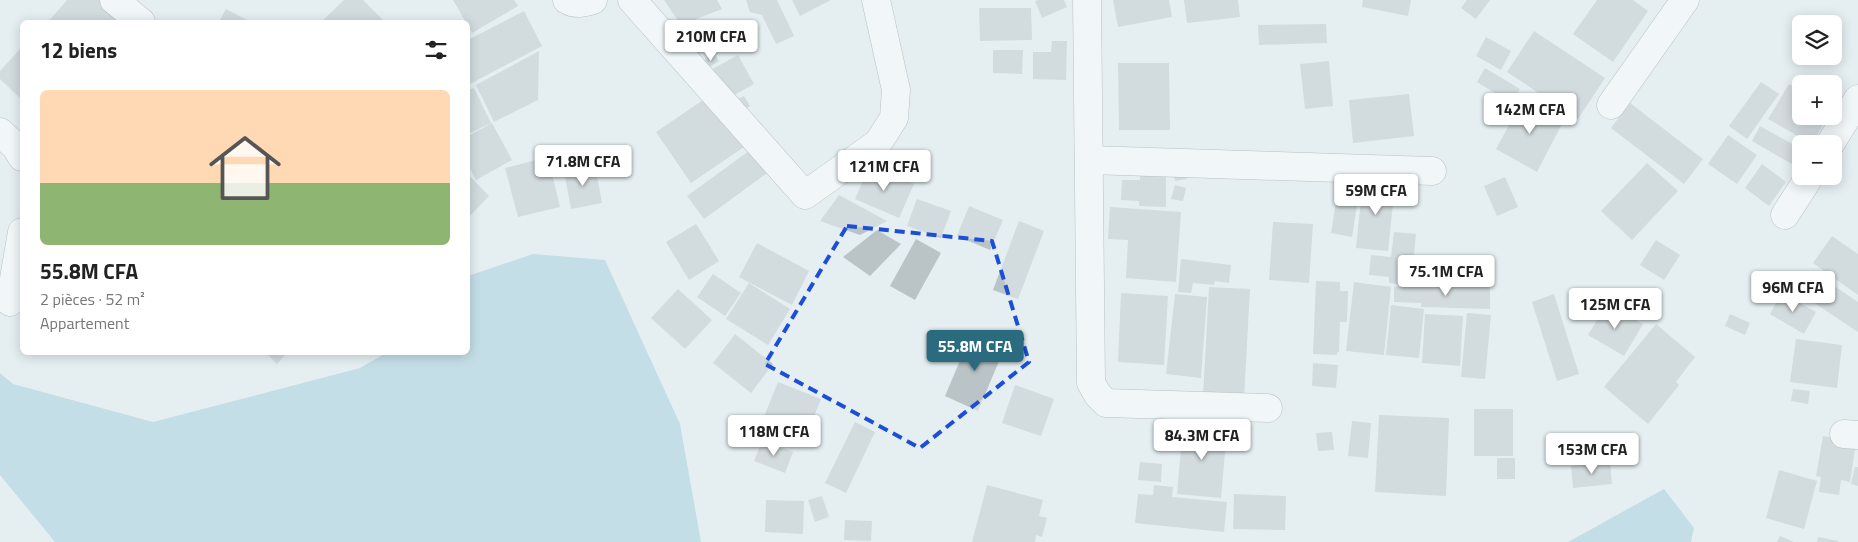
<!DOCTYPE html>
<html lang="fr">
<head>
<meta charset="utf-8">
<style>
	:root { --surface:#fff; --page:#f2f2f2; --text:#222; --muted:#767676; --line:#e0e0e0; --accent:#2b6b7f }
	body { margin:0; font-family:"Titillium Web",sans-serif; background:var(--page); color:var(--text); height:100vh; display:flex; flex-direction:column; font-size:19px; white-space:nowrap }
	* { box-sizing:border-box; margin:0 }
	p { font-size:16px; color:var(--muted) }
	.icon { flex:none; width:28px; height:28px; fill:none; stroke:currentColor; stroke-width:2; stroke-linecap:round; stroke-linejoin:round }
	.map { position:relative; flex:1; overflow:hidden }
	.side { position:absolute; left:20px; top:20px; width:450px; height:335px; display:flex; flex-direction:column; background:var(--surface); border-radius:8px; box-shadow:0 2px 12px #0003 }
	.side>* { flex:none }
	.fabs { position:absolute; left:1792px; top:15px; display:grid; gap:10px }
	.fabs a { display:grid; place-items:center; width:50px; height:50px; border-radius:8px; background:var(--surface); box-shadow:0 2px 12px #0003; font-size:25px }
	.price { position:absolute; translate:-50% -42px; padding:0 11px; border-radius:5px; background:#fff; color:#222; font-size:16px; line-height:32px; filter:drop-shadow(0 1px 2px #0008) }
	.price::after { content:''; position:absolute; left:50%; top:30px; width:15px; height:11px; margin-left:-8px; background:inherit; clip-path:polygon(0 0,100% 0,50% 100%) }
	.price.selected { background:var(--accent); color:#fff }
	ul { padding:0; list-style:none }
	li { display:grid; align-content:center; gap:10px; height:265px; padding:0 20px }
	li+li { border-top:1px solid var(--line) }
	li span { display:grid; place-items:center; height:155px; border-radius:8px; color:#555 }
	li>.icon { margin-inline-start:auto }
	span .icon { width:90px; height:90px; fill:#fffc; stroke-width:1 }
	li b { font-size:21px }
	h2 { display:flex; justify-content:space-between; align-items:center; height:60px; padding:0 20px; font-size:21px }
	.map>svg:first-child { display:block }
	.green { fill:#9bc9d9 }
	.building { fill:#bac3c6 }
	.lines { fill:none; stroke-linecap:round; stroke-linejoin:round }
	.minor-casing { stroke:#828a8e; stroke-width:29 }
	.minor { stroke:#fff; stroke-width:28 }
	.marked { fill:none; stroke:#1d4ed8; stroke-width:4; stroke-dasharray:10 6; stroke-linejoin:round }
</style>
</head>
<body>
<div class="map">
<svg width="1858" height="542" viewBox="0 0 1858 542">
	<rect width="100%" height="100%" fill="#e5eff2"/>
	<g class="green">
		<polygon points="533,254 605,260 680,424 701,542 55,542 0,475 0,373 13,384 153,422 360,368 386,353 468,352 468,276"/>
		<polygon points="1664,489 1694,528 1691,542 1568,542"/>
	</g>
	<g class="building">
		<polygon points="67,0 106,0 131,22 48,22"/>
		<polygon points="344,0 363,0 385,22 321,22"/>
		<polygon points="453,0 514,0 518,6 472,33"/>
		<polygon points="664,0 717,0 722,9 681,25"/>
		<polygon points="746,0 777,0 794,36 776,44 762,15 750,12"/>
		<polygon points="792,0 831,0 800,16"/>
		<polygon points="1038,0 1064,0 1067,7 1042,18 1035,1"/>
		<polygon points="1113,0 1169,0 1172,17 1118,27"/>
		<polygon points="1184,0 1238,0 1240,17 1187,23"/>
		<polygon points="1363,0 1411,0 1408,16 1362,7"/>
		<polygon points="1467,0 1490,0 1476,19 1461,8"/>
		<polygon points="1597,0 1633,0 1648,11 1613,62 1573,34"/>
		<polygon points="979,8 1031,8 1032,40 980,41"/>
		<polygon points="226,9 251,22 219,22"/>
		<polygon points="524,11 542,46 468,85 468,40"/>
		<polygon points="1326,24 1327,43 1259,45 1258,25"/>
		<polygon points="717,31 722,44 693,56 688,43"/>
		<polygon points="1534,31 1605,78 1578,119 1507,72"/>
		<polygon points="1486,37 1511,51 1501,70 1476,56"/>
		<polygon points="1052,41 1067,41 1066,80 1033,79 1033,52 1051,52"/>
		<polygon points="22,47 22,100 0,79 0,71"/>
		<polygon points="993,50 1023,50 1022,74 993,73"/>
		<polygon points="539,51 538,100 494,122 476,85"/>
		<polygon points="714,54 719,61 707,69 702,62"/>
		<polygon points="738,55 754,84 725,100 709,71"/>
		<polygon points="1329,61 1333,106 1305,109 1300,64"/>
		<polygon points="1118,63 1169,63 1170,130 1119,130"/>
		<polygon points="1485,68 1520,89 1501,121 1485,112 1495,93 1477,82"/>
		<polygon points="1761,82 1779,94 1747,139 1729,126"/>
		<polygon points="1789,84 1801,91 1801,116 1828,116 1812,144 1768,119"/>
		<polygon points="474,88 491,123 468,134 468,90"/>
		<polygon points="712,94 747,145 691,183 656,132"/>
		<polygon points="1409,94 1414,136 1353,143 1349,100"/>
		<polygon points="744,96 750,106 739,113 732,102"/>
		<polygon points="1524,98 1564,120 1537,172 1496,149"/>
		<polygon points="1630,103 1703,159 1684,184 1611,128"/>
		<polygon points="492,123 512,160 476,180 468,165 468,136"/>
		<polygon points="1760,126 1801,149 1801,158 1797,167 1752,141"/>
		<polygon points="1728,135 1757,155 1737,184 1708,164"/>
		<polygon points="753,148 770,171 704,219 687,196"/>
		<polygon points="548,157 560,207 518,217 505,168"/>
		<polygon points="1647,163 1678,191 1632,240 1601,211"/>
		<polygon points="1762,164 1786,182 1769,206 1745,188"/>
		<polygon points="595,165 602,203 571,209 564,171"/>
		<polygon points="870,165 914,184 899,218 855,199"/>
		<polygon points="1186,168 1187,179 1175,181 1173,170"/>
		<polygon points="1140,169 1166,170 1166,207 1139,206 1139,201 1121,200 1122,180 1140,180"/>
		<polygon points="468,174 489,196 468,218"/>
		<polygon points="1505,177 1518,207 1497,216 1484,186"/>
		<polygon points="1363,181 1395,184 1388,251 1356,248"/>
		<polygon points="1339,182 1360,186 1352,237 1331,233"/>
		<polygon points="1175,185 1186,188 1183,201 1171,199"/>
		<polygon points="839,195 887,221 860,235 820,221"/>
		<polygon points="917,199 951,211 941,238 907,226"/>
		<polygon points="969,206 1003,220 990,250 957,236"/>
		<polygon points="1110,207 1181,212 1176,282 1126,278 1128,240 1108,239"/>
		<polygon points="1019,221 1044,231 1018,299 993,290"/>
		<polygon points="1273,222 1313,224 1309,283 1269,280"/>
		<polygon points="696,224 719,261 689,280 666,242"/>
		<polygon points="877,230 901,244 870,276 843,257"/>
		<polygon points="1394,232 1416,234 1411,286 1389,283 1389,277 1369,275 1371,255 1391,257"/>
		<polygon points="1832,236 1858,254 1858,295 1813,263"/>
		<polygon points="916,239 941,253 915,300 890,286"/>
		<polygon points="1656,240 1680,255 1664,280 1640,265"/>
		<polygon points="757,243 809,271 792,305 739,277"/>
		<polygon points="1181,259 1231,265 1229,283 1215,281 1214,285 1193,283 1191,293 1178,292"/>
		<polygon points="1428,266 1472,271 1471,284 1426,279"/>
		<polygon points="713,274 741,293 725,316 697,297"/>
		<polygon points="1824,279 1858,302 1858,332 1810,300"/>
		<polygon points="1316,281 1340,282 1340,291 1348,291 1347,322 1340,322 1339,352 1337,352 1337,355 1313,354"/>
		<polygon points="1354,282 1391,287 1384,355 1346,351"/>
		<polygon points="749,283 790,309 768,345 726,319"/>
		<polygon points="1490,286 1490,309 1421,307 1421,303 1394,302 1394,287"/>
		<polygon points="1209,287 1250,289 1244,398 1203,396"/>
		<polygon points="678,289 712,320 685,349 651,318"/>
		<polygon points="1121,293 1168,296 1164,365 1118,362"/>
		<polygon points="1782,293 1816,312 1804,334 1770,314"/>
		<polygon points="1175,294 1207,297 1201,378 1166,374"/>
		<polygon points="1554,294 1579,374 1557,381 1532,302"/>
		<polygon points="1607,303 1643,324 1624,356 1588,335"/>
		<polygon points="1391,305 1424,309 1419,358 1386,355"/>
		<polygon points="1467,313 1491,315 1485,379 1461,377"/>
		<polygon points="1425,314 1463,316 1460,366 1422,363"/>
		<polygon points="1730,314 1750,323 1745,335 1725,326"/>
		<polygon points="1656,324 1695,357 1676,382 1679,385 1648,424 1604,387"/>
		<polygon points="972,332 1005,347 978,411 945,396"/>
		<polygon points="735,334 773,364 751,393 713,363"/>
		<polygon points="1796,339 1842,345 1837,388 1790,382"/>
		<polygon points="265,352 288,352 277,364"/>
		<polygon points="1313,363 1338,365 1336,388 1312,386"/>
		<polygon points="778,382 821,399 806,436 763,419"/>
		<polygon points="1015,385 1054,399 1041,436 1002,423"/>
		<polygon points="1793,389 1810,391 1808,404 1791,401"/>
		<rect x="1474" y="409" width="39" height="47"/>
		<polygon points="1379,415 1449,418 1446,496 1375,492"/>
		<polygon points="1352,421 1371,423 1368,458 1348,456"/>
		<polygon points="855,422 875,432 846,493 825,483"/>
		<polygon points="1183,425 1227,429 1221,498 1177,494"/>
		<polygon points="1332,432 1334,450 1318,451 1316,433"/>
		<polygon points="1823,436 1858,442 1857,449 1855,449 1850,482 1841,480 1839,495 1819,492 1821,477 1816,476"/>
		<polygon points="762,441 793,452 785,473 754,461"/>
		<rect x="1497" y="458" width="18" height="21"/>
		<polygon points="1140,462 1162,464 1161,482 1138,480"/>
		<polygon points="1610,462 1612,484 1573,488 1571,466"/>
		<polygon points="1855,467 1858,467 1858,486 1851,484"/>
		<polygon points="1779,470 1817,481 1804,529 1766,518"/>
		<polygon points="987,485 1043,500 1039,516 1047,518 1042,537 1036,535 1035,542 972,542"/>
		<polygon points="1154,485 1173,487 1172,497 1227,502 1224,532 1135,523 1138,494 1153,495"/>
		<polygon points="1234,494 1286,496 1285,530 1233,529"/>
		<polygon points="822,496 829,517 815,522 808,500"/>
		<polygon points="766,500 804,501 803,534 765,532"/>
		<polygon points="845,520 872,521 871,541 844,540"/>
		<polygon points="1780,536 1794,542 1777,542"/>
		<polygon points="1818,537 1838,541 1838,542 1817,542"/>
	</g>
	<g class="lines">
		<defs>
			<g id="minor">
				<polyline points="114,0 141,22"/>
				<path d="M 567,0 C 575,5 584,3 593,0"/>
				<polyline points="632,0 805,195 878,143 894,118 896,90 876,0"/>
				<polyline points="1087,0 1091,383 1098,395 1106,403 1268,408"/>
				<polyline points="1611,105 1685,0"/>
				<polyline points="0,132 16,147 22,157"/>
				<polyline points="1830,144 1858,99"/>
				<polyline points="1089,160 1432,171"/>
				<polyline points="1785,215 1810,176"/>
				<polyline points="10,302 22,232"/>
				<polyline points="1844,434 1858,435"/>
			</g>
		</defs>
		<use href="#minor" class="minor-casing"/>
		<use href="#minor" class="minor"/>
	</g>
	<path d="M0 0H1858V542H0ZM 847,226 L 992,241 L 1029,362 L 920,448 L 765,364 Z" fill="#e5eff2" fill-opacity=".55" fill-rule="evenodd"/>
	<path class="marked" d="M 847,226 L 992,241 L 1029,362 L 920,448 L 765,364 Z"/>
</svg>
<div class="fabs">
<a><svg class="icon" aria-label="layers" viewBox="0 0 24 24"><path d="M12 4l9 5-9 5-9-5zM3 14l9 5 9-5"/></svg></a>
<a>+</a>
<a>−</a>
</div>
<b class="price" style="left:711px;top:62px">210M CFA</b>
<b class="price" style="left:1530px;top:135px">142M CFA</b>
<b class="price" style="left:583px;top:187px">71.8M CFA</b>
<b class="price" style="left:884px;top:192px">121M CFA</b>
<b class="price" style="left:1376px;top:216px">59M CFA</b>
<b class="price" style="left:1446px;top:297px">75.1M CFA</b>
<b class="price" style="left:1793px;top:313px">96M CFA</b>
<b class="price" style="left:1615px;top:330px">125M CFA</b>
<b class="price selected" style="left:975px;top:372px">55.8M CFA</b>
<b class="price" style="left:774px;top:457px">118M CFA</b>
<b class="price" style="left:1202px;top:461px">84.3M CFA</b>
<b class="price" style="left:1592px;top:475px">153M CFA</b>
<section class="side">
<h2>12 biens<svg class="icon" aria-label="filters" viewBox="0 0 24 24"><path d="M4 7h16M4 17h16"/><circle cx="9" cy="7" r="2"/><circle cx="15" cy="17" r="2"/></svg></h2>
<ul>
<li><span style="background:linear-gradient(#ffd9b3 60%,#8fb573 0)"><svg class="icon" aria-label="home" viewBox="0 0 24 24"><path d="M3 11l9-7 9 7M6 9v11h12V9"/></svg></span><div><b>55.8M CFA</b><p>2 pièces · 52 m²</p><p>Appartement</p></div></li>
</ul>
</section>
</div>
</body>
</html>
